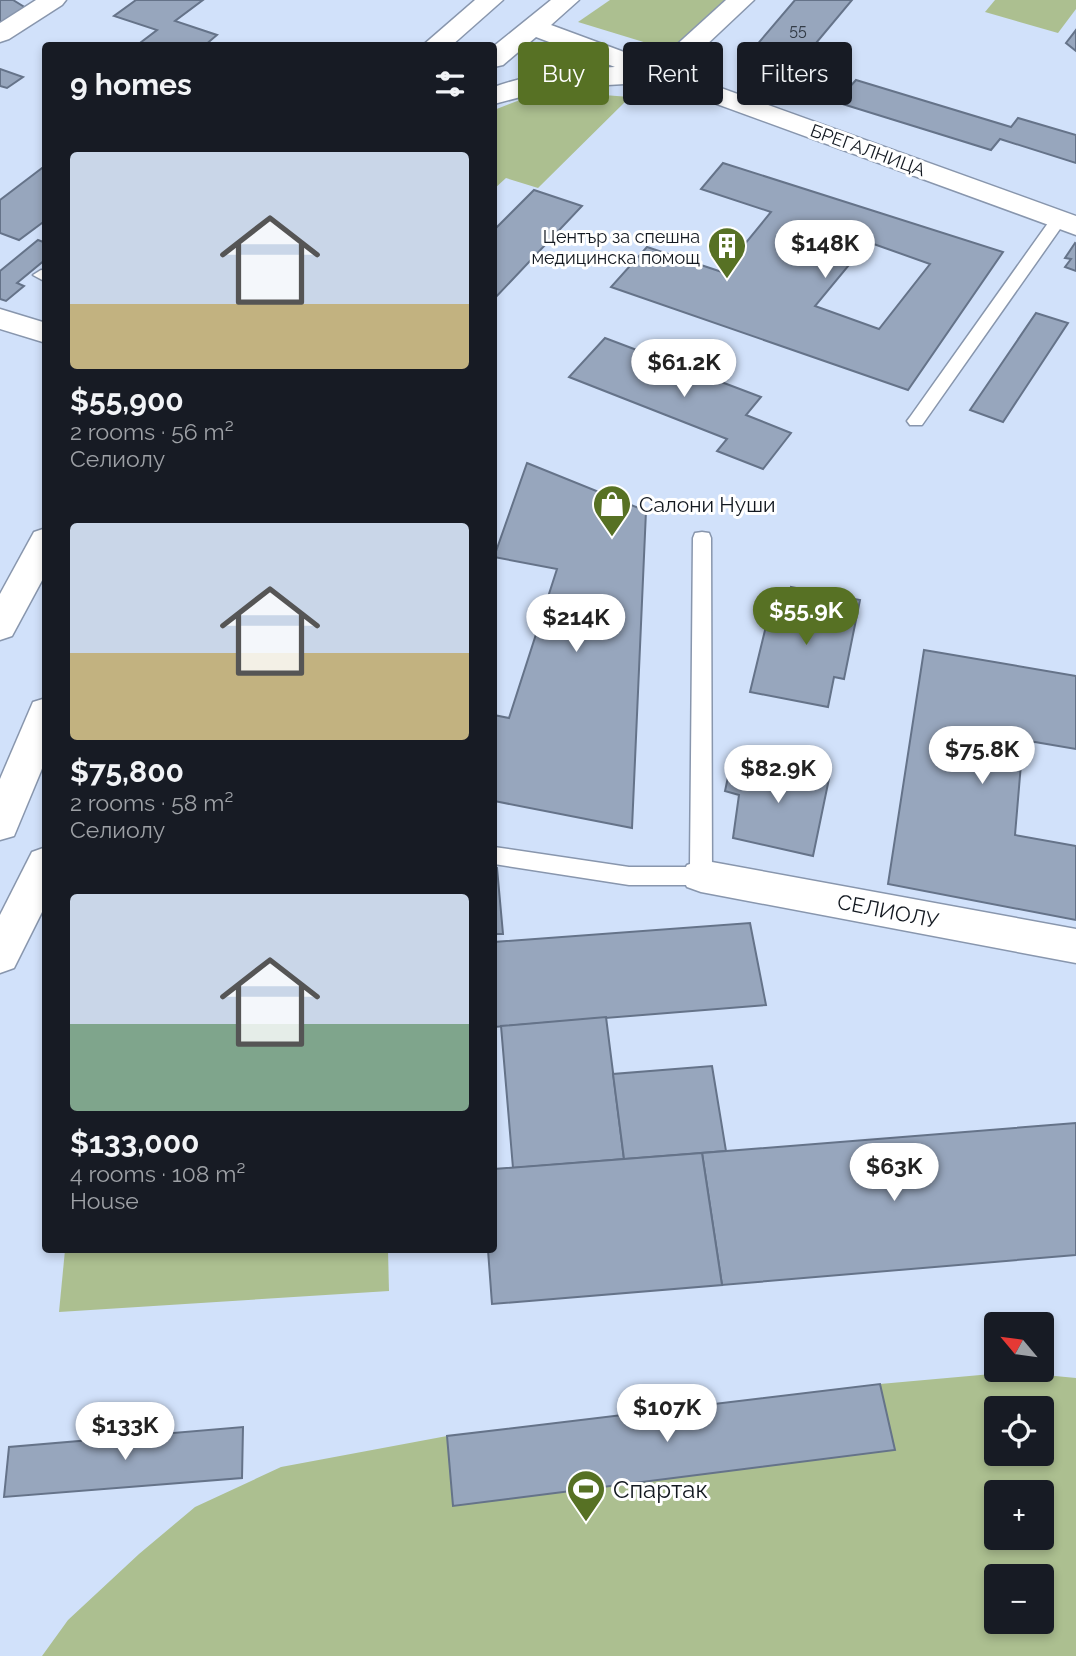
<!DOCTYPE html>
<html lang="en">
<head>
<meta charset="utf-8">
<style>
	:root { --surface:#171b24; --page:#20242c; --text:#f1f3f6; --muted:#9ea1a6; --accent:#577124 }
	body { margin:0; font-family:Raleway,sans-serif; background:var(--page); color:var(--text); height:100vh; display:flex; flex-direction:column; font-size:26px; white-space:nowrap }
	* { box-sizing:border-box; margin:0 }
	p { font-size:23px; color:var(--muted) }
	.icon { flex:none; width:38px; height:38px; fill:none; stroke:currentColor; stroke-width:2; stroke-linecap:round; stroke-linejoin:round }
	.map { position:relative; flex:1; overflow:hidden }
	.panel { position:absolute; left:42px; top:42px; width:455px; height:1211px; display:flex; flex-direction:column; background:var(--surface); border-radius:7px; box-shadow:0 4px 10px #0003 }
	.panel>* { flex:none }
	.hud { position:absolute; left:518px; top:42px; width:452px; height:63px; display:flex; gap:14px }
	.needle { width:46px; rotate:299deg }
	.fabs { position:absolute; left:984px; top:1312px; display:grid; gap:14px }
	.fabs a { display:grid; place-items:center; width:70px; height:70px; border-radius:7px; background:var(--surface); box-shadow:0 4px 10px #0003; font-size:35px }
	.price { position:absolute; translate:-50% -60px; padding:0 16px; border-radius:24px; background:#fff; color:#222; font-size:23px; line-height:46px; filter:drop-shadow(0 2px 4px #0008) }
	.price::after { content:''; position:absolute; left:50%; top:42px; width:21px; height:16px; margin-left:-10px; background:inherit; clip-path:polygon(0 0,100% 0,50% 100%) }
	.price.active { background:var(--accent); color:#fff }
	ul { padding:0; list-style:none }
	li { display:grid; align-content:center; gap:14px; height:371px; padding:0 28px }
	li span { display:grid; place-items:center; height:217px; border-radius:7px; color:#555 }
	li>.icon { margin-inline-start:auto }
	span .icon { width:126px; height:126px; fill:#fffc; stroke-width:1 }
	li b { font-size:30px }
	h2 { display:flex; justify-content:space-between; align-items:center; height:84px; padding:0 28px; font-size:30px }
	.tag { padding:0 24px; border-radius:7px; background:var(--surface); box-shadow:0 4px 10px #0003; font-size:24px; line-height:63px }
	.tag.active { background:var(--accent); color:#fff }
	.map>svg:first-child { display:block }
	.green { fill:#acbf90; fill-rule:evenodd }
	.building { fill:#97a6bd; stroke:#657389; stroke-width:2; fill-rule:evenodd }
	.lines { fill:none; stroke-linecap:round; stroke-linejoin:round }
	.lane-casing { stroke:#8896ad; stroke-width:3 }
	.street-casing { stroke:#8896ad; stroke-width:3 }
	.secondary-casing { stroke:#8896ad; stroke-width:3 }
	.highway-casing { stroke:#8896ad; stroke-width:3 }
	.lane { fill:#fff; fill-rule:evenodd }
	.street { fill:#fff; fill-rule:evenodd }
	.secondary { fill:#fff; fill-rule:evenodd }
	.highway { fill:#fff; fill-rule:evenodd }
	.labels { text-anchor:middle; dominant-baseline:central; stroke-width:6; stroke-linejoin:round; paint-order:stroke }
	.far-number-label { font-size:16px; fill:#333c47 }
	.far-street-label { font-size:18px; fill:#121820; stroke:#fff }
	.far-poi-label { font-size:18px; fill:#121820; stroke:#fff; text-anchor:end }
	.poi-label { font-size:21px; fill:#121820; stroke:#fff; text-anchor:start }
	.street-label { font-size:21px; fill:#121820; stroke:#fff }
	.near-poi-label { font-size:24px; fill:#121820; stroke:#fff; text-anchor:start }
</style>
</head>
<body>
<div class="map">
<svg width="1076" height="1656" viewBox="0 0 1076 1656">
	<rect width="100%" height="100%" fill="#d1e1fa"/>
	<g class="green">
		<polygon points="610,0 729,0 673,51 578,22"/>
		<polygon points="995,0 1076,0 1076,9 1058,33 985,12"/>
		<polygon points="564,92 630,97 538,188 506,178 494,189 494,110 520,100"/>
		<polygon points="65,1250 388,1250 389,1291 59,1312"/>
		<path d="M 1014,1372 L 1076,1378 L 1076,1656 L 42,1656 L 68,1620 L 139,1554 L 195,1507 L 281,1467 L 447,1436 L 880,1384 ZM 996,1409 L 1041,1409 L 1041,1454 L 996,1454 ZM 996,1493 L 1041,1493 L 1041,1538 L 996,1538 ZM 996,1577 L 1041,1577 L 1041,1622 L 996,1622 Z"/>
	</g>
	<g class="building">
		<polygon points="0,0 13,0 26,8 0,25"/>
		<polygon points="136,0 203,0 175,21 217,35 204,46 136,46 157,30 114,16"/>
		<polygon points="795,0 852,0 791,73 744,60"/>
		<polygon points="1076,30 1076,51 1066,43"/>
		<polygon points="0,69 23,77 7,88 0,86"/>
		<polygon points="856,80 1011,127 1018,118 1076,135 1076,163 1000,139 991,150 836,102"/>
		<path d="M 723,163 L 1003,252 L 908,390 L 611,287 L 647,247 L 722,272 L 771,212 L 701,189 ZM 868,242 L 930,264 L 879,329 L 815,306 Z"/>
		<polygon points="46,165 46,220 19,240 0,233 0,200"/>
		<polygon points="534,190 582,206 494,299 494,230"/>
		<polygon points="38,240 46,243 46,259 17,283 24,286 6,301 0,299 0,271"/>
		<polygon points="1075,243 1076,244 1076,271 1065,267 1071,259 1065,258"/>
		<polygon points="1036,313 1068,323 1003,422 970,410"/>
		<polygon points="605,338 761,397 746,415 791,433 763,469 717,451 727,439 569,377"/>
		<polygon points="527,463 646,511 632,828 494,801 494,715 509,718 557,569 494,557"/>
		<polygon points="791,587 860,600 844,679 834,677 828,707 750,692 767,622 776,623 781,600 788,601"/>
		<polygon points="924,650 1076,676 1076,749 1023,740 1015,835 1076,846 1076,920 888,884"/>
		<polygon points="740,755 763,760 761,768 831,769 813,856 733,838 739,795 725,791 731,763 738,764"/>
		<polygon points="497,868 503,934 494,934 494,869"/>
		<polygon points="750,923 766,1005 494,1027 494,942"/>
		<polygon points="606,1017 624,1159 513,1168 501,1026"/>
		<polygon points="712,1066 726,1151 624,1159 613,1074"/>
		<polygon points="1076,1123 1076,1255 722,1285 702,1153"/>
		<polygon points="702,1153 722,1285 492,1304 488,1250 494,1250 494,1169"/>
		<polygon points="880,1384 895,1450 453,1506 447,1436"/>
		<polygon points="243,1427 242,1478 4,1497 9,1447"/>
	</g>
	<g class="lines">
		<defs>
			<g id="lane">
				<polygon points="1059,214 1067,219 922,425 910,425 907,421 910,417 1053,216"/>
				<polygon points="41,270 46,271 46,282 33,275"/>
				<polygon points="702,532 709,533 711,538 712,876 709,882 701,885 629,885 494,864 494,847 629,867 690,867 693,538 695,533"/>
			</g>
			<g id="street">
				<polygon points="36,0 66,0 62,5 9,39 0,42 0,23"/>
				<polygon points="726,0 754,0 669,80 660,82 651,80 647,74 651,68"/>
				<polygon points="0,309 46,323 46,343 0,329"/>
				<polygon points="701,860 1076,929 1076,963 701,892 687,887 681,876 687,865"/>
			</g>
			<polygon id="secondary" points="660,66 1076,216 1076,235 651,80 647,74 651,68"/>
			<g id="highway">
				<polygon points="475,0 503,0 451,46 422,46"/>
				<path d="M 551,0 L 579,0 L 551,25 L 651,62 L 654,66 L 669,68 L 673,74 L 669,80 L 660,82 L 555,88 L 494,104 L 494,87 C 533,73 574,69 615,67 L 536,37 L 503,65 L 494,67 L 494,46 Z"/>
				<polygon points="46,528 46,573 12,636 0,640 0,594 34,532"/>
				<polygon points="46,698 46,759 14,836 0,840 0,779 33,702"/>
				<polygon points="46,847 46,904 14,968 0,973 0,915 32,852"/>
			</g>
		</defs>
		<use href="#lane" class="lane-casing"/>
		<use href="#street" class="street-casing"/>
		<use href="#secondary" class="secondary-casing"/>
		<use href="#highway" class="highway-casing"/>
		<use href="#lane" class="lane"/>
		<use href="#street" class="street"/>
		<use href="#secondary" class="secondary"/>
		<use href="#highway" class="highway"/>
	</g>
	<defs>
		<symbol id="building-pin" viewBox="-11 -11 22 30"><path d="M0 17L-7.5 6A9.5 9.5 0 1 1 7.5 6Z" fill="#577124" stroke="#fff"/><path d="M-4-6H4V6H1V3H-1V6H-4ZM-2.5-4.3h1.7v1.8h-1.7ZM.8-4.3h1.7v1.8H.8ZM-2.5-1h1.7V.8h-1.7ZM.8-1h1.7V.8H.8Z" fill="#fff"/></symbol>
		<symbol id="shop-pin" viewBox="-11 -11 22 30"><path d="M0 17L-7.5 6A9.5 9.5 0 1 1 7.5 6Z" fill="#577124" stroke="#fff"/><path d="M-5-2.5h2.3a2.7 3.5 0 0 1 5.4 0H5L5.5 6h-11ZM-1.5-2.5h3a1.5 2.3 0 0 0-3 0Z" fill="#fff"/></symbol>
		<symbol id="stadium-pin" viewBox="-11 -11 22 30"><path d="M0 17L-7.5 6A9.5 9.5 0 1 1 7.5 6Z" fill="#577124" stroke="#fff"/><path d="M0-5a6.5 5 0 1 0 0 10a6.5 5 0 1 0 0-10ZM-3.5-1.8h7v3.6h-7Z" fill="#fff"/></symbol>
	</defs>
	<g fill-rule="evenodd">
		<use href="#building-pin" x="705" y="224" width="44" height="60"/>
		<use href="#shop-pin" x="590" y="482" width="44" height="60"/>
		<use href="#stadium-pin" x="564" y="1467" width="44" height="60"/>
	</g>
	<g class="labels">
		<g class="far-number-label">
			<text x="798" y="30">55</text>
		</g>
		<g class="far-street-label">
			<text transform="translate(868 150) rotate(20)">БРЕГАЛНИЦА</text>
		</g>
		<g class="far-poi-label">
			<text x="700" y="236">Център за спешна<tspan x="700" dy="21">медицинска помощ</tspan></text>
		</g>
		<g class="poi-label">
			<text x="639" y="504">Салони Нуши</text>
		</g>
		<g class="street-label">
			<text transform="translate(888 911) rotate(11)">СЕЛИОЛУ</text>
		</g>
		<g class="near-poi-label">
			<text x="613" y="1489">Спартак</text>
		</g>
	</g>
</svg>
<div class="fabs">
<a><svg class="needle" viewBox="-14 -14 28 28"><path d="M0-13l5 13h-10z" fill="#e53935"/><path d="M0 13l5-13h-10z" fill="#9ea1a6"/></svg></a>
<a><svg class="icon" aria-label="locate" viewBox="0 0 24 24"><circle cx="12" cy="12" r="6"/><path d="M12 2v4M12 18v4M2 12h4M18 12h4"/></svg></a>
<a>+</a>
<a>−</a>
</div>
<b class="price" style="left:825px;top:280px">$148K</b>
<b class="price" style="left:684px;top:399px">$61.2K</b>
<b class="price active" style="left:806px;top:647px">$55.9K</b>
<b class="price" style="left:576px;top:654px">$214K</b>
<b class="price" style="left:982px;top:786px">$75.8K</b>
<b class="price" style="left:778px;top:805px">$82.9K</b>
<b class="price" style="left:894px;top:1203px">$63K</b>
<b class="price" style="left:667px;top:1444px">$107K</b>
<b class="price" style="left:125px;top:1462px">$133K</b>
<div class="hud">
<a class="tag active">Buy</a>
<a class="tag">Rent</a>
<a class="tag">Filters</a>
</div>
<section class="panel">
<h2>9 homes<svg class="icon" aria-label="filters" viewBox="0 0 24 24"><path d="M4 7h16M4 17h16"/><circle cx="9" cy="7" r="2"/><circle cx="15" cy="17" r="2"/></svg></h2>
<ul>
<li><span style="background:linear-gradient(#c9d6e8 70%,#c2b280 0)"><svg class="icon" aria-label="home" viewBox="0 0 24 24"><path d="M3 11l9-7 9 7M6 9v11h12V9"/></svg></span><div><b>$55,900</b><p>2 rooms · 56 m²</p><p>Селиолу</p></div></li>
<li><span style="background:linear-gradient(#c9d6e8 60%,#c2b280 0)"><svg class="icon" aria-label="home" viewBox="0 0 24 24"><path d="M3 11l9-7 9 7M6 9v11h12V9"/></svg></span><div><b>$75,800</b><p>2 rooms · 58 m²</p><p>Селиолу</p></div></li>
<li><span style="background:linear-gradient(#c9d6e8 60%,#7fa58c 0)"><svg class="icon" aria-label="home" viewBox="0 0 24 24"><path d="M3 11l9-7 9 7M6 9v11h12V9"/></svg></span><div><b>$133,000</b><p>4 rooms · 108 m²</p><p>House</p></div></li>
</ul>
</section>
</div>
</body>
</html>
